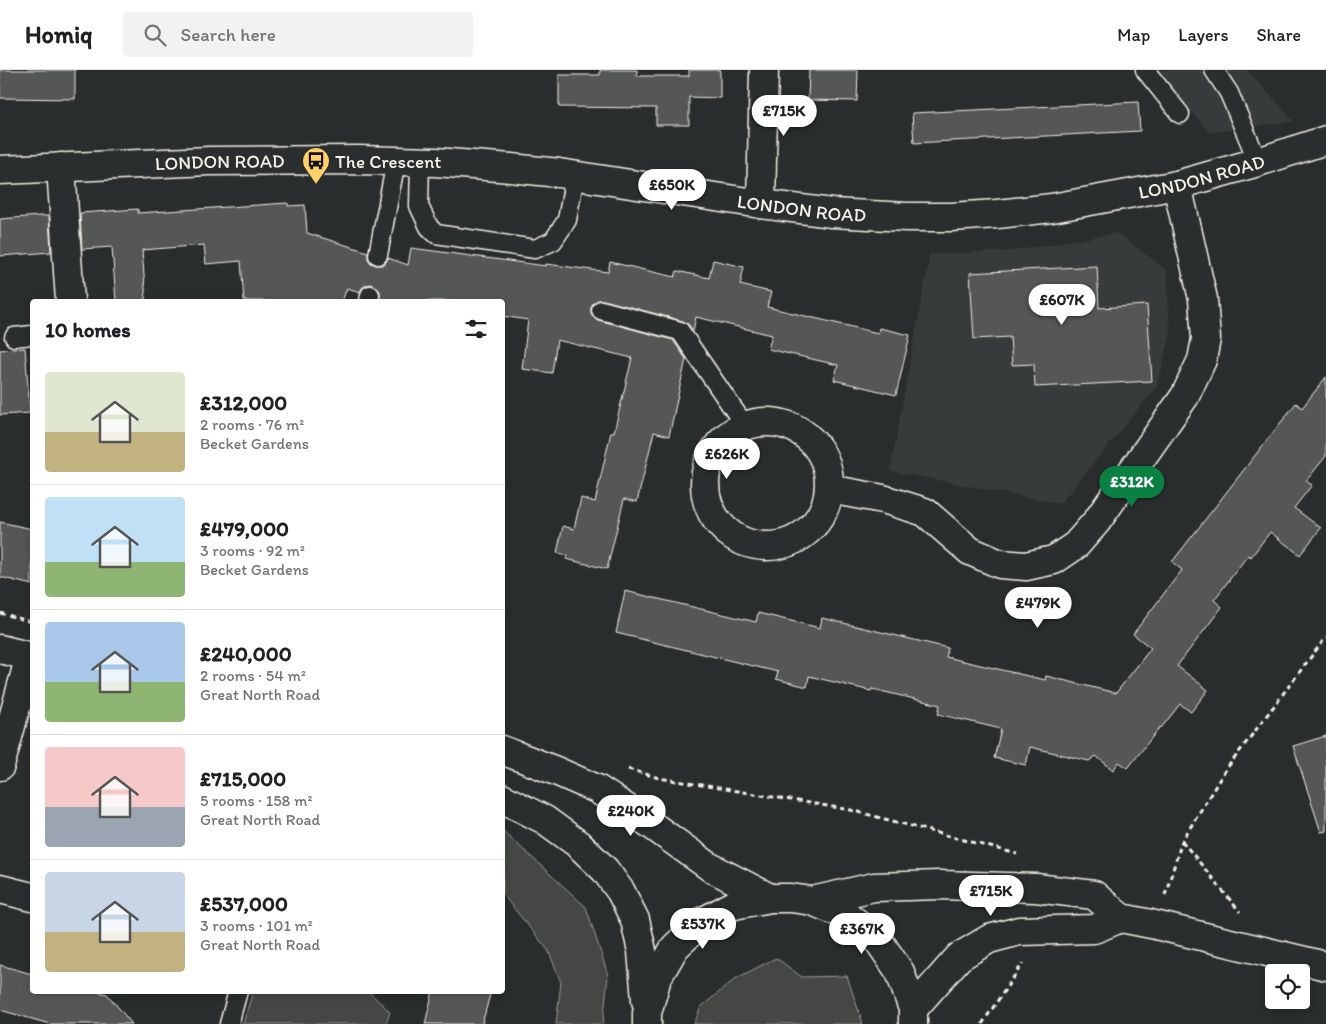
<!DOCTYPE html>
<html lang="en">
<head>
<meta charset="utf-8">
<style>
	:root { --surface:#fff; --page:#f2f2f2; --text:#202124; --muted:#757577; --line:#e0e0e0; --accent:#0b8043 }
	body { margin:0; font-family:Itim,sans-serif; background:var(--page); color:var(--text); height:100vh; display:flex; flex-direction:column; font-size:19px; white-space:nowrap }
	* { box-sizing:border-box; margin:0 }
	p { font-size:16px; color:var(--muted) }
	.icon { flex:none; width:28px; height:28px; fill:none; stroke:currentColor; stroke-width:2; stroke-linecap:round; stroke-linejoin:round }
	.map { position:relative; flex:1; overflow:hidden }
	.drawer { position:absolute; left:30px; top:229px; width:475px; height:695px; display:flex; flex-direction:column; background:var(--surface); border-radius:5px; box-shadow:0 2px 8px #0003 }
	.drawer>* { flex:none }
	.buttons { position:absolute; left:1265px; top:894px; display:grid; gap:10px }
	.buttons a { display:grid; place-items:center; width:45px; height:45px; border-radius:5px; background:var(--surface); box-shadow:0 2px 8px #0003; font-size:25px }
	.price { position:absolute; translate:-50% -42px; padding:0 11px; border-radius:18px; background:#fff; color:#222; font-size:16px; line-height:32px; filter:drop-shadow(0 1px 2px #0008) }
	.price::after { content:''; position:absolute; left:50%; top:30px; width:15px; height:11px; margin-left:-8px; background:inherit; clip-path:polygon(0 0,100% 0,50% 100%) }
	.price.selected { background:var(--accent); color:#fff }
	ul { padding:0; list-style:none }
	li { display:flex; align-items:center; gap:15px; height:125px; padding:0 15px }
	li+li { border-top:1px solid var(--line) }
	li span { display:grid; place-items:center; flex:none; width:140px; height:100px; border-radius:5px; color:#555 }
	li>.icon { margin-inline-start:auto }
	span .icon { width:60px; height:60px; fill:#fffc; stroke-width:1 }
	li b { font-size:21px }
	h2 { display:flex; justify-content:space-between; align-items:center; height:60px; padding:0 15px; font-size:21px }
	header { display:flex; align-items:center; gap:30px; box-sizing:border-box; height:70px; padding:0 25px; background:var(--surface); border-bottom:1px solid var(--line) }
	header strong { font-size:24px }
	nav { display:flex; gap:28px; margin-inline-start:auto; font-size:18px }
	.search { width:350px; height:45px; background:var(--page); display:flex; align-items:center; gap:12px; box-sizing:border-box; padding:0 18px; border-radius:5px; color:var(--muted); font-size:19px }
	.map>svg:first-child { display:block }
	.built { fill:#373a3a }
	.green { fill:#444645; stroke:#9c9c96 }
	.building { fill:#555756; stroke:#f4f1e8 }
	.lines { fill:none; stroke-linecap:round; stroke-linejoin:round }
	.service-casing { stroke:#f4f1e8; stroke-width:21 }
	.minor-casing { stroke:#f4f1e8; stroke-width:31 }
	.tertiary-casing { stroke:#f4f1e8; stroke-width:31 }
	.secondary-casing { stroke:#f4f1e8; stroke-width:31 }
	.path { stroke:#f4f1e8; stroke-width:3; stroke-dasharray:5 4; stroke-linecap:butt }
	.service { stroke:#2a2d2e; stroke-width:18 }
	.minor { stroke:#2a2d2e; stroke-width:28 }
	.tertiary { stroke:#2a2d2e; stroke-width:28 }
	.secondary { stroke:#2a2d2e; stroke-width:28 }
	.labels { text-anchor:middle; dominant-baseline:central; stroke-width:4; stroke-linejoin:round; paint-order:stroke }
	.poi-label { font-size:19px; fill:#f4f1e8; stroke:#2a2d2e; text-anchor:start }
	.street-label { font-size:19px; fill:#f4f1e8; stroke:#2a2d2e }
</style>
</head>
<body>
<header>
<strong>Homiq</strong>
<div class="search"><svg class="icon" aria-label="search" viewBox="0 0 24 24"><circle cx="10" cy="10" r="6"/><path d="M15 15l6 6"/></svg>Search here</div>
<nav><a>Map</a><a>Layers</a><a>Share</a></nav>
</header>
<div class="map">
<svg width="1326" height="954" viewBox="0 0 1326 954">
	<rect width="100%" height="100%" fill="#2a2d2e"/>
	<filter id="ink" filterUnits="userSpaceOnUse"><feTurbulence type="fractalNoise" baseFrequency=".02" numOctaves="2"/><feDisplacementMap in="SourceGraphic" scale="10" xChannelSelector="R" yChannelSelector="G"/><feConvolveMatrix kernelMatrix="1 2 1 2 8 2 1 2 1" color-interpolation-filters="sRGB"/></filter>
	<g filter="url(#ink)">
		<g class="built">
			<polygon points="1156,0 1247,0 1294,51 1210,63"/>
			<polygon points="1117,163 1167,200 1170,267 1156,318 1060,434 890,401 930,184 1010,181"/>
		</g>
		<g class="green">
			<polygon points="503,761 586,837 608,905 603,954 556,954 561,912 548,880 503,825"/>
			<polygon points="776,888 802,907 847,906 863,954 694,954 701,937 735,909"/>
			<polygon points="253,921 368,921 390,942 386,954 243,954"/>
		</g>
		<g class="building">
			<polygon points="0,0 75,0 75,29 0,28"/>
			<polygon points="600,0 637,0 637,6 689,6 689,0 720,0 720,28 689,27 689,55 656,55 656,38 559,37 559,5 600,5"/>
			<polygon points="809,0 858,0 857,31 808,30"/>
			<polygon points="1138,32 1140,61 914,73 912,43"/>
			<polygon points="288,133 288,136 305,135 307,163 368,182 368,189 371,193 376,195 382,195 386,192 388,188 408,195 411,178 546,196 546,194 608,202 610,192 675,207 677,201 709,208 713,190 744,197 740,215 771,222 767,237 878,263 879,258 910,265 896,325 834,310 838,295 768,279 772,265 696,247 693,261 689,255 683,251 604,230 598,230 593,233 591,238 591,243 594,248 598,250 673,270 686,289 669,366 654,362 637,432 624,429 607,499 566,489 568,485 557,483 563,456 574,459 581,428 595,432 611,362 614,362 632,288 557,270 552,303 522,299 528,250 502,246 502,231 388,231 380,229 380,221 376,217 371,214 366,215 362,218 360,222 347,218 342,231 244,231 241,191 206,194 204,175 142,180 146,231 116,231 112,177 82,179 80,143 138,139 138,143"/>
			<polygon points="40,146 49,146 51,182 0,186 0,149"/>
			<polygon points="1097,196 1099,238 1147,235 1152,311 1035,317 1034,294 1012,295 1010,267 974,269 970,203"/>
			<polygon points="25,278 30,343 0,345 0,280"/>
			<polygon points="1326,307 1326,386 1306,411 1312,415 1294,438 1321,458 1300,485 1270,462 1251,487 1248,485 1214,530 1222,537 1177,596 1208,620 1191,642 1180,634 1161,658 1160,657 1128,698 1119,692 1113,700 1096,686 1089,691 1030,677 1026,695 994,688 1001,659 938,644 940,635 872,619 871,621 809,606 807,617 776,609 778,602 616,563 625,521 756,552 758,543 820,558 822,548 948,578 946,587 1045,610 1046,606 1116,623 1151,578 1133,564 1182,500 1172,492 1296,333 1302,338"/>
			<polygon points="0,452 32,459 32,515 0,507"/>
			<polygon points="1326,666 1326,761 1321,762 1293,676"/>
			<polygon points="0,895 32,904 32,921 95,921 107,924 132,954 50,954 0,940"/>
			<polygon points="433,921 491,921 482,954 425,954"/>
		</g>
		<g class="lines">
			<defs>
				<g id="service">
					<polyline points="1145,0 1180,44"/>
					<polyline points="1214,0 1229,23 1258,92"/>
					<polyline points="420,91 419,136 429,157 436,164 535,179 553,171 567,150 575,105"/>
					<polyline points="378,185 396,91"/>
					<polyline points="369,231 370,225"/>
					<polyline points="601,240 680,261 745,356"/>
					<polyline points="14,267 32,265"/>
					<polyline points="229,954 238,921"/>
				</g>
				<g id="minor">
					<polyline points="61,97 70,231"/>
					<polyline points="761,134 764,0"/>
					<circle cx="767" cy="414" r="62"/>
					<polyline points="829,419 883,429 925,442 970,481 1000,494 1026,496 1054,490 1076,475 1097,451 1185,326 1202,290 1206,269 1203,229 1177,115"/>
					<polyline points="0,696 30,586"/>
					<polyline points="0,819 32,827"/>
				</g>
				<g id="tertiary">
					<path id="s1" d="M 0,100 L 210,91 L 357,90 L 436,92 L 511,98 L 559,103 L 761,134 L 832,143 L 907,147 L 951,147 L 997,144 L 1052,138 L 1177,115 L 1258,92 L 1326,70"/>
				</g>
				<g id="secondary">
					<polyline points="0,579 32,587"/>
					<polyline points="502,680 556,701 597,719 646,751 710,797 770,828"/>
					<polyline points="502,728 545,750 578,774 605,800 621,822 635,850 642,881 646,931"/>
					<polyline points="812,831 874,817 940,815 1036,818 1094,825 1121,848 1151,854 1326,896"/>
					<polyline points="913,939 959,887 989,869 1019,861 1094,859 1121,848"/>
					<polyline points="647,954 647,943 657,908 675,877 702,852 734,835 770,828 791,828 812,831 848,846 878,870 900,902 913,939 913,954"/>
				</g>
			</defs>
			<use href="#service" class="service-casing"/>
			<use href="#minor" class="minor-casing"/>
			<use href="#tertiary" class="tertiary-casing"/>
			<use href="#secondary" class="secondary-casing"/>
			<g class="path">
				<polyline points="0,543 32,552"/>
				<polyline points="628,699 659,708 851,740 1017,784"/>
				<polyline points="1182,771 1240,842"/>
				<polyline points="1165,825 1182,771 1224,702 1326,567"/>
				<polyline points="982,954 1023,893"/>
			</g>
			<use href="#service" class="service"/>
			<use href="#minor" class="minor"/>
			<use href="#tertiary" class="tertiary"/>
			<use href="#secondary" class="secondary"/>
		</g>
	</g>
	<defs>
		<symbol id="bus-pin" viewBox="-11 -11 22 30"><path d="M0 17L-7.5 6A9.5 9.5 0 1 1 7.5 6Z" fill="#ffd166" stroke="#2a2d2e"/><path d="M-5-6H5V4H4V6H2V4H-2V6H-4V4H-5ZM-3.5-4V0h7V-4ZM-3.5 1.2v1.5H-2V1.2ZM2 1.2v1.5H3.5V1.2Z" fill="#111"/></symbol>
	</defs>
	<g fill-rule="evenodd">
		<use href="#bus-pin" x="300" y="75" width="32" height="43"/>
	</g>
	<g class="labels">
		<g class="poi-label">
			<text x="335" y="91">The Crescent</text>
		</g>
		<g class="street-label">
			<text stroke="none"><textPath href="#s1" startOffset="220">LONDON ROAD</textPath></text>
			<text stroke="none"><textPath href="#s1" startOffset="1209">LONDON ROAD</textPath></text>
			<text stroke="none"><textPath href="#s1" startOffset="805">LONDON ROAD</textPath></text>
		</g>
	</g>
</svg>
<div class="buttons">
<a><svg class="icon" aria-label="locate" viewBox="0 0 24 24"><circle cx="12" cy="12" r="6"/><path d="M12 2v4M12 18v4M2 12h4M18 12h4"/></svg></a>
</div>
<b class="price" style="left:784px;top:67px">£715K</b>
<b class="price" style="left:672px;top:141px">£650K</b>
<b class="price" style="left:1062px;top:256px">£607K</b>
<b class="price" style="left:727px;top:410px">£626K</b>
<b class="price selected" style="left:1132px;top:438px">£312K</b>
<b class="price" style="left:1038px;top:559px">£479K</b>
<b class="price" style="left:631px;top:767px">£240K</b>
<b class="price" style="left:991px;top:847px">£715K</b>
<b class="price" style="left:703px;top:880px">£537K</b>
<b class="price" style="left:862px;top:885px">£367K</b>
<section class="drawer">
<h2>10 homes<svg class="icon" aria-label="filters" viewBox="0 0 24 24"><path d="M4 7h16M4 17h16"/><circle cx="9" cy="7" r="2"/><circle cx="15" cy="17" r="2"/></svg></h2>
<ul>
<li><span style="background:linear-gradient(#dfe7d0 60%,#c2b280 0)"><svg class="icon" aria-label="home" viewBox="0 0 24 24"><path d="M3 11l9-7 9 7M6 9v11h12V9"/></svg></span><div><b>£312,000</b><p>2 rooms · 76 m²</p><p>Becket Gardens</p></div></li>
<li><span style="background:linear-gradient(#bfe0f5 65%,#8fb573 0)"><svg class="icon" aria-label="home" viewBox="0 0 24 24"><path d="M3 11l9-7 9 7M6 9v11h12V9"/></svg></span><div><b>£479,000</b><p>3 rooms · 92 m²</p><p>Becket Gardens</p></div></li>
<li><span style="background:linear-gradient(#a9c7e8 60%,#8fb573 0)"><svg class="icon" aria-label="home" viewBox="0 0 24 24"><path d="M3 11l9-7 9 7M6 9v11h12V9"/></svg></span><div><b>£240,000</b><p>2 rooms · 54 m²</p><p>Great North Road</p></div></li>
<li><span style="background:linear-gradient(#f6c9c9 60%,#9aa5b1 0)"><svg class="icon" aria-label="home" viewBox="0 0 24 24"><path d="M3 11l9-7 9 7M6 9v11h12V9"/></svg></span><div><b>£715,000</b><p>5 rooms · 158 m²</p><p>Great North Road</p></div></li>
<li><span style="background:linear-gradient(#c9d6e8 60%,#c2b280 0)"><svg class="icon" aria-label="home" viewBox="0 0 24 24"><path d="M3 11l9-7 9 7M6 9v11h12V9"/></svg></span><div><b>£537,000</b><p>3 rooms · 101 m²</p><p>Great North Road</p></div></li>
</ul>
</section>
</div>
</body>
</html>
